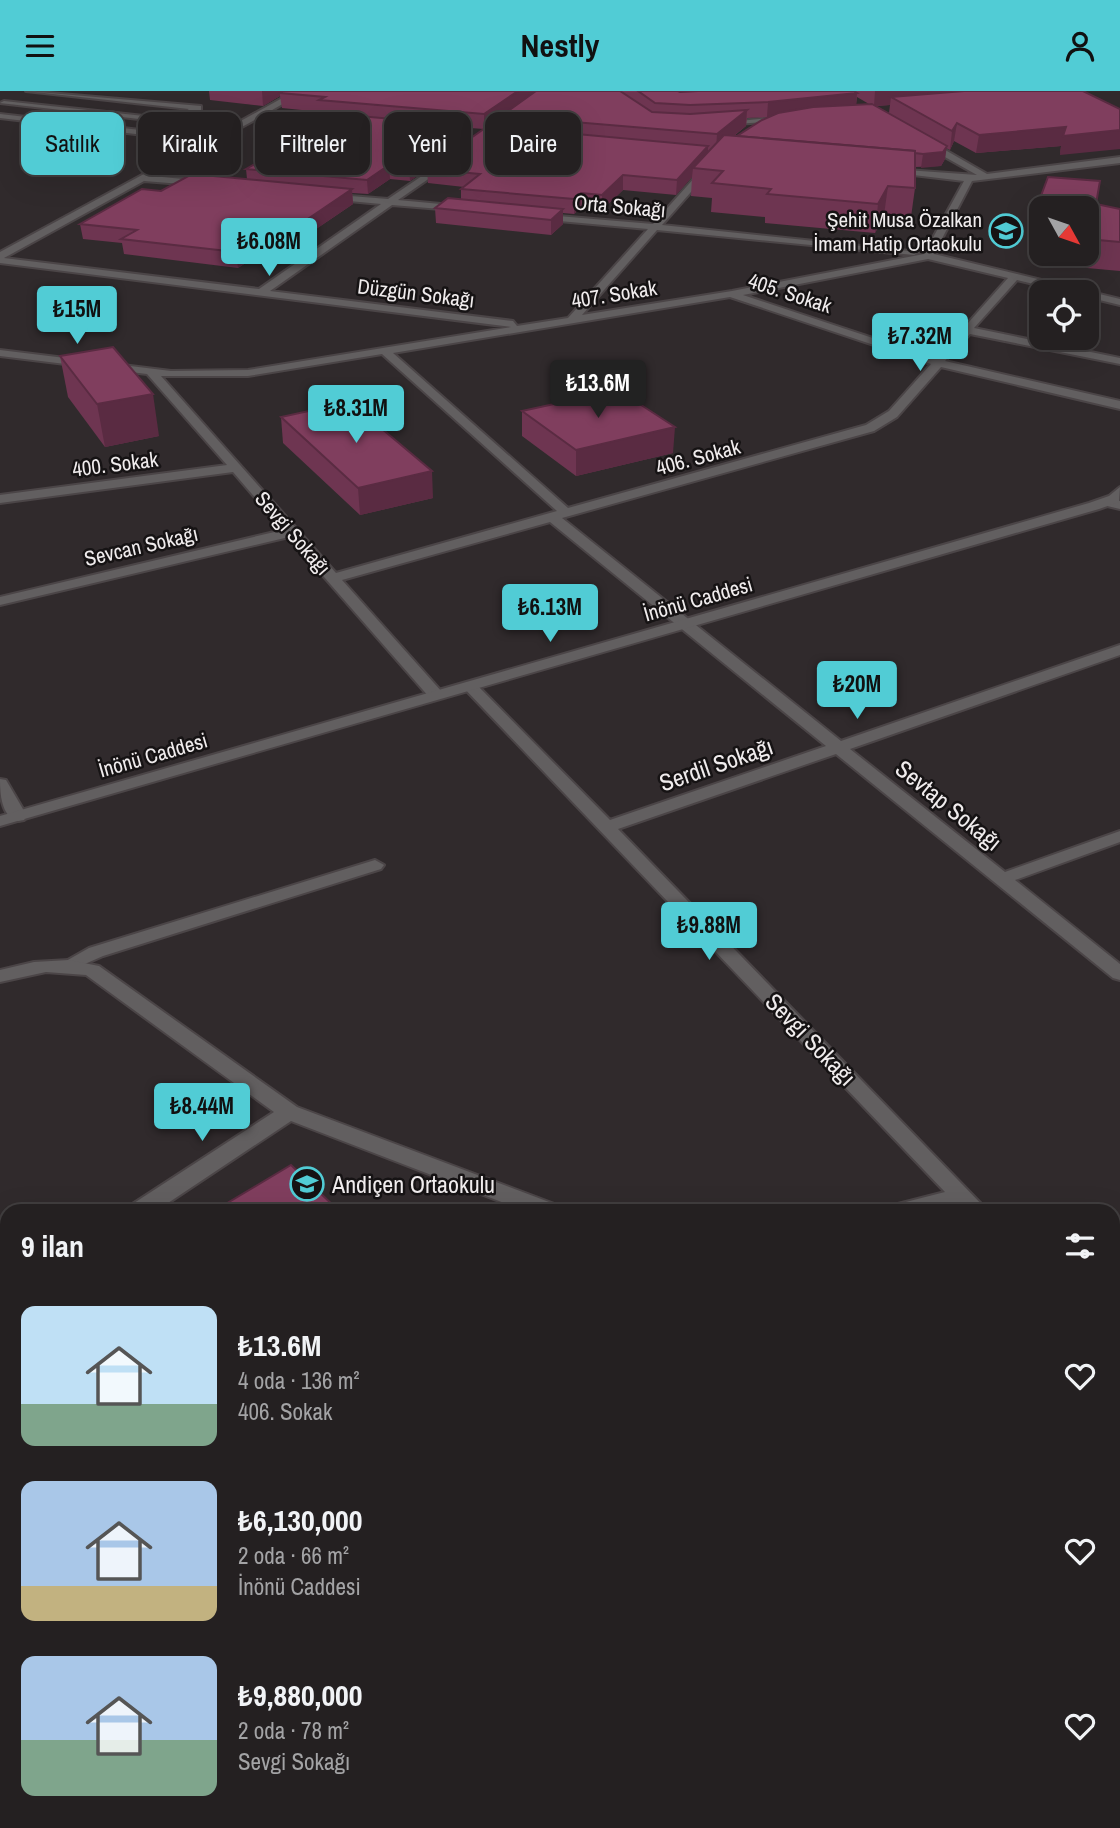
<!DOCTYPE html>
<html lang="tr">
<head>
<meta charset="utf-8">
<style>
	:root { --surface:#242021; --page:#302d2e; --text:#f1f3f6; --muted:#a3a3a5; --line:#413e3f; --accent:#51ccd5 }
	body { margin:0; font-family:"Archivo Narrow",sans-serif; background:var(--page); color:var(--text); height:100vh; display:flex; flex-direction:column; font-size:26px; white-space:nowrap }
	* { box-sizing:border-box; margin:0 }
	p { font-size:23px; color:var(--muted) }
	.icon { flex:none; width:38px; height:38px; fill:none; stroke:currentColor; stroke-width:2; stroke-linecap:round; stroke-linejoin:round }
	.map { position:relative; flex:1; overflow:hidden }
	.drawer { position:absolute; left:0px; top:1113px; width:1120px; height:625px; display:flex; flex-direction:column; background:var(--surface); border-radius:21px 21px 0 0; box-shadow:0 7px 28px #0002,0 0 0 2px var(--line) }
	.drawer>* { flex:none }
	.guide { position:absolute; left:21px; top:21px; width:700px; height:63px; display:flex; gap:14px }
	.needle { width:46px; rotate:130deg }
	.controls { position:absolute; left:1029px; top:105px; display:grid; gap:14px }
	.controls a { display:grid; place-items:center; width:70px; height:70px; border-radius:14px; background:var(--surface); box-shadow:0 7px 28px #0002,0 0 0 2px var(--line); font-size:35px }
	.price { position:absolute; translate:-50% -60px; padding:0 16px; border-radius:7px; background:var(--accent); color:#111; font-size:23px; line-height:46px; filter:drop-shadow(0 2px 4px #0008) }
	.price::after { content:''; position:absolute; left:50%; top:42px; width:21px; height:16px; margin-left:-10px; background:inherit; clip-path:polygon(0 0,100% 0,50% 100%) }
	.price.active { background:#222; color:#fff }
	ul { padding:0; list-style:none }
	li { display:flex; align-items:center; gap:21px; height:175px; padding:0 21px }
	li span { display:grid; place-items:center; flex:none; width:196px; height:140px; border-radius:14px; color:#555 }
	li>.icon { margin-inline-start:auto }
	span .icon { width:84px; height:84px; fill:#fffc; stroke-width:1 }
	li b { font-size:30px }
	h2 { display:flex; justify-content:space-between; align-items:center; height:84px; padding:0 21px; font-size:30px }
	.pill { padding:0 24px; border-radius:14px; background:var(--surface); box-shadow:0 7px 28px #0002,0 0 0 2px var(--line); font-size:24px; line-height:63px }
	.pill.active { background:var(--accent); color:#111 }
	header { display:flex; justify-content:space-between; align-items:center; height:91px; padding:0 21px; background:var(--accent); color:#111; font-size:32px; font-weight:700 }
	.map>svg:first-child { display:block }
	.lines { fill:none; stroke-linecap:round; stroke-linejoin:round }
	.service-casing { stroke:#4b4547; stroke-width:4 }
	.minor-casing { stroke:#4b4547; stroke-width:4 }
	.tertiary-casing { stroke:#4b4547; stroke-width:4 }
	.service { fill:#625f60; fill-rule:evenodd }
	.minor { fill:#625f60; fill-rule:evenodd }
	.tertiary { fill:#625f60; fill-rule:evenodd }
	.wall { fill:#6e3551; fill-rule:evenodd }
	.shaded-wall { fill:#5a2b42 }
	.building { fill:#803e5e; stroke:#5a2b42; stroke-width:2 }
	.labels { text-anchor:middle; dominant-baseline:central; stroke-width:5; stroke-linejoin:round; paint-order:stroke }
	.far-street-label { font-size:21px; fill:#f0eced; stroke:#161314 }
	.far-poi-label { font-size:21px; fill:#f0eced; stroke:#161314; text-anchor:end }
	.street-label { font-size:24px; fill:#f0eced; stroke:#161314 }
	.poi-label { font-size:24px; fill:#f0eced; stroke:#161314; text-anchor:start }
</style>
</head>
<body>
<header><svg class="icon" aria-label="menu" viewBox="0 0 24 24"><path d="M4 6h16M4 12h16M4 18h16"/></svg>Nestly<svg class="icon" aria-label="person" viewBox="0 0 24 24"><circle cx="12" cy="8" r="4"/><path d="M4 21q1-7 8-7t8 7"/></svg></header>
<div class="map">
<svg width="1120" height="1737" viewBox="0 0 1120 1737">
	<rect width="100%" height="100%" fill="#302a2c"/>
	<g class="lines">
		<defs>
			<polygon id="service" points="375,769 384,774 381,778 103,865 69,880 59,874 89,857"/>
			<g id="minor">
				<path d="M 26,0 L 201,15 L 201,19 L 159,41 L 210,47 L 295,0 L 305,0 L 267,22 L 325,29 L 321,31 L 260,26 L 152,85 L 204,90 L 207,95 L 144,90 L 4,167 L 259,198 L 381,113 L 328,108 L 325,103 L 388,108 L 447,68 L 450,73 L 398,109 L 462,115 L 465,120 L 392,114 L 270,200 L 513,230 L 517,235 L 568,227 L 648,138 L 537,128 L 534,123 L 653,133 L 705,75 L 712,77 L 662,134 L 919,161 L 914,164 L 657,139 L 582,224 L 732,200 L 924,163 L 964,90 L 888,81 L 892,78 L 977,84 L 920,52 L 920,48 L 926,48 L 987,83 L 1120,66 L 1120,72 L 972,90 L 934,163 L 1120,208 L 1120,214 L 1087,206 L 1087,201 L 1067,201 L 1017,189 L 974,237 L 1120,267 L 1120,273 L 970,243 L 945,270 L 1120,310 L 1120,318 L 941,276 L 897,326 L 874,340 L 562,427 L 841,650 L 1120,554 L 1120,564 L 850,658 L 1005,781 L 1120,740 L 1120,751 L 1015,789 L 1120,873 L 1120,889 L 1113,887 L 836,663 L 618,738 L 988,1120 L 963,1120 L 958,1115 L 937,1120 L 891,1120 L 894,1114 L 945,1101 L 462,595 L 465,592 L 475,592 L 610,729 L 826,655 L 550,431 L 342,489 L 442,601 L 442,607 L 430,607 L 289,446 L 0,514 L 0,506 L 283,439 L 233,381 L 0,412 L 0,404 L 227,374 L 147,283 L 0,265 L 0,259 L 171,280 L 248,279 L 511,236 L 0,172 L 0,161 L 203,51 L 0,27 L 0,23 L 149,40 L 165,31 L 0,12 L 4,10 L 172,28 L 189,18 ZM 928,168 L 1008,187 L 936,268 L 743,204 ZM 730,206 L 931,273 L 889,320 L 866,334 L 568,417 L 393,262 ZM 382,263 L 557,420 L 336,482 L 161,285 L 248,285 Z"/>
				<polygon points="544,0 553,0 478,53 472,53 472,49"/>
				<polygon points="780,26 777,30 723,34 719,32"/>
				<polygon points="1103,408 1120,410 1120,418 1103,414"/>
				<path d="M 0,688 L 6,689 L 27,725 L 24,729 L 18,730 C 1,726 0,702 0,688 Z"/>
				<polygon points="69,869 99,875 297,1016 557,1114 560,1120 525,1120 291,1030 156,1120 128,1120 131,1114 274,1021 86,884 46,881 0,891 0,879 34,871"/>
				<polygon points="7,1198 7,1219 0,1222 0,1201"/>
				<polygon points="1113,1250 1120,1252 1120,1278 1113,1276"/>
				<polygon points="681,1731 713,1731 716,1737 683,1737"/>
			</g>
			<polygon id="tertiary" points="1120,396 1119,411 1099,418 0,735 0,725 1089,412 1109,405"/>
		</defs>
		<use href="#service" class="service-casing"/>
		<use href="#minor" class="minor-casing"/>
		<use href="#tertiary" class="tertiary-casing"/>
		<use href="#service" class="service"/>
		<use href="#minor" class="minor"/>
		<use href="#tertiary" class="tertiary"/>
	</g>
	<g class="wall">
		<path d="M 209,0 L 678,0 L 680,1 L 698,0 L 1083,0 L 1060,64 L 1061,55 L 976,62 L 954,50 L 950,59 L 946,57 L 945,68 L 941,75 L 915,76 L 915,97 L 911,126 L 884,124 L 875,142 L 765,132 L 765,126 L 711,121 L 712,107 L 691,105 L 692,86 L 676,104 L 623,99 L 602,119 L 581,116 L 574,123 L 563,122 L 563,133 L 551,144 L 436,132 L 435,117 L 461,109 L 461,98 L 464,96 L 428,92 L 427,78 L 410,90 L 390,88 L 368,103 L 352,102 L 353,113 L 288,157 L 272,155 L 238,177 L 124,163 L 122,152 L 83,148 L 80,133 L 161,100 L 247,88 L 246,78 L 314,39 L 297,37 L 295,24 L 321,21 L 282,17 L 280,5 L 263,15 L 210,9 ZM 857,6 L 869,13 L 856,14 ZM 890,14 L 889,22 L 876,15 ZM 769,26 L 737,45 L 734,45 L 746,35 L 747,27 ZM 501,27 L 501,37 L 488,35 ZM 470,37 L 484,38 L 471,48 Z"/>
		<polygon points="1048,86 1100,90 1096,113 1120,118 1120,180 1065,175 1064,163 1087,163 1087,117 1041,117 1041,158 1027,156 1032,129"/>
		<polygon points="60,265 159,345 105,356 68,306"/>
		<polygon points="522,320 673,362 576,385 522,345"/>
		<polygon points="281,326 433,407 360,424 283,352"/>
		<polygon points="346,1731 390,1731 377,1737 349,1737"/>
	</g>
	<g class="shaded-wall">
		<polygon points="262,0 290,0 280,2 280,5 263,15"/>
		<polygon points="518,0 539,0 501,25 501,27 484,38 484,23"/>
		<polygon points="875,0 1046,0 891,6 890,14 874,15"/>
		<polygon points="857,2 856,17 767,26 768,11"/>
		<polygon points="747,19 746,35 716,59 717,43"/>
		<polygon points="957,32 954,50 950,59 952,40"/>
		<polygon points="470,35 471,48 410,90 409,76"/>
		<polygon points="1066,36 1120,39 1120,58 1060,64 1061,55 976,62 979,44"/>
		<polygon points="708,55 708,69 693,77 692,86 676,104 677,89"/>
		<polygon points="947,55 945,68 941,75 921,77 923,63"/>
		<polygon points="389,74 390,88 368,103 367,89"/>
		<polygon points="623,84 623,99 602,119 602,104"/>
		<polygon points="888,95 884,124 875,142 878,113"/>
		<polygon points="352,98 353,113 288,157 287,142"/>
		<polygon points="581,102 581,116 574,123 574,108"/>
		<polygon points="563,118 563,133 551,144 551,129"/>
		<polygon points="270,140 272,155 238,177 236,161"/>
		<polygon points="153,303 159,345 105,356 97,313"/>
		<polygon points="675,336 673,362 576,385 576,359"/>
		<polygon points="432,380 433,407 360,424 358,397"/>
		<polygon points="350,1731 390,1731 377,1737 351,1737"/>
	</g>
	<g class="building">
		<polygon points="283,0 518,0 484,23 319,9 325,6 280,2"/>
		<polygon points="536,0 620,0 652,21 690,23 747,19 717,43 501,25"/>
		<polygon points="638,0 678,0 680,1 698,0 854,0 857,2 768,11 690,14 655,12"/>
		<polygon points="964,0 1083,0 1120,18 1120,39 1063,45 1066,36 979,44 957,32 952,40 891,6"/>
		<polygon points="872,13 947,55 943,61 923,63 915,62 915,60 737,45 762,29 778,22 813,16"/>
		<polygon points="304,20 470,35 409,76 389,74 367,89 246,78 334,28 295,24"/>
		<polygon points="488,35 708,55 677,89 623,84 602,104 581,102 574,108 461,98 480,83 427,78"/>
		<polygon points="724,44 915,60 915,97 888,95 878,113 767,103 771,98 712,92 723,80 693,77"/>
		<polygon points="192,83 352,98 287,142 270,140 236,161 121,148 137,139 80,133 142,98 161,100"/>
		<polygon points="1048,86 1100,90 1096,113 1120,118 1120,151 1087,148 1087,117 1041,117 1041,130 1032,129"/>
		<polygon points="448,107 563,118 551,129 435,117"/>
		<polygon points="113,256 153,303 97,313 60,265"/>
		<polygon points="618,299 675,336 576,359 522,320"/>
		<polygon points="350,311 432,380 358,397 281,326"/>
		<polygon points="291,1074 339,1120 214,1120"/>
	</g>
	<defs>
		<symbol id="school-ring" viewBox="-11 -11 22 22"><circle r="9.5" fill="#161314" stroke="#51ccd5" stroke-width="1.5"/><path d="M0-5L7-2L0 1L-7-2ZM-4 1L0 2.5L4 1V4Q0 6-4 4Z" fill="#51ccd5"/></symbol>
	</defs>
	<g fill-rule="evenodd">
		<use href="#school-ring" x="987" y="121" width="38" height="38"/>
		<use href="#school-ring" x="288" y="1074" width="38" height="38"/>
	</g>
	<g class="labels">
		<g class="far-street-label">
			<text transform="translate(620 115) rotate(5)">Orta Sokağı</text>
			<text transform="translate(416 202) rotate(7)">Düzgün Sokağı</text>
			<text transform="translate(790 202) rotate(18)">405. Sokak</text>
			<text transform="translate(614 203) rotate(-9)">407. Sokak</text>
			<text transform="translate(698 366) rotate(-15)">406. Sokak</text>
			<text transform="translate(115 373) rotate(-7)">400. Sokak</text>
			<text transform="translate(293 442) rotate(49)">Sevgi Sokağı</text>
			<text transform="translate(141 455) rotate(-13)">Sevcan Sokağı</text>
			<text transform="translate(698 508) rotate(-16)">İnönü Caddesi</text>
			<text transform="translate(153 664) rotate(-16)">İnönü Caddesi</text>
		</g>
		<g class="far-poi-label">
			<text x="982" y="128">Şehit Musa Özalkan<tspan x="982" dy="24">İmam Hatip Ortaokulu</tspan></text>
		</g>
		<g class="street-label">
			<text transform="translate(716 673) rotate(-19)">Serdil Sokağı</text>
			<text transform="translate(949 714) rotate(39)">Sevtap Sokağı</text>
			<text transform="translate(811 948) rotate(46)">Sevgi Sokağı</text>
		</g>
		<g class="poi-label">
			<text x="332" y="1093">Andiçen Ortaokulu</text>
		</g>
	</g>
</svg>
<div class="controls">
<a><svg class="needle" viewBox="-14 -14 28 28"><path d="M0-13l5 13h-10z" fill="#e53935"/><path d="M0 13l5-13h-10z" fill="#a3a3a5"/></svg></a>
<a><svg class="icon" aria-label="locate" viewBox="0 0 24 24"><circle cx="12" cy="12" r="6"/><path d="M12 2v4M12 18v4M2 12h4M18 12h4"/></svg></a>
</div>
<b class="price" style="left:269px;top:187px">₺6.08M</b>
<b class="price" style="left:77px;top:255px">₺15M</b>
<b class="price" style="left:920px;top:282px">₺7.32M</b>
<b class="price active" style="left:598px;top:329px">₺13.6M</b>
<b class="price" style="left:356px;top:354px">₺8.31M</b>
<b class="price" style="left:550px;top:553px">₺6.13M</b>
<b class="price" style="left:857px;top:630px">₺20M</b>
<b class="price" style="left:709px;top:871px">₺9.88M</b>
<b class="price" style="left:202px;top:1052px">₺8.44M</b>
<div class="guide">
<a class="pill active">Satılık</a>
<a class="pill">Kiralık</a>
<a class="pill">Filtreler</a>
<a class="pill">Yeni</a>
<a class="pill">Daire</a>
</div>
<section class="drawer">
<h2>9 ilan<svg class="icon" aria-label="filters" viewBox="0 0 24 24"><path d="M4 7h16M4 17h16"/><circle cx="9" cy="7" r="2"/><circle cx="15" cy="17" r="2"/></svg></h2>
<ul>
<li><span style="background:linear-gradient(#bfe0f5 70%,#7fa58c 0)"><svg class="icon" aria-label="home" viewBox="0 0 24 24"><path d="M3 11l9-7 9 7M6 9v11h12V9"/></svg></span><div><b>₺13.6M</b><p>4 oda · 136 m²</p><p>406. Sokak</p></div><svg class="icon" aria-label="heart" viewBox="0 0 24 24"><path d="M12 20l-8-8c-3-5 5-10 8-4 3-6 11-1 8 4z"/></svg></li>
<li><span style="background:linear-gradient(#a9c7e8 75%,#c2b280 0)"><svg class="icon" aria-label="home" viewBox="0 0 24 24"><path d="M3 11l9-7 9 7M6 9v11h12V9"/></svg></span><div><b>₺6,130,000</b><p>2 oda · 66 m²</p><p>İnönü Caddesi</p></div><svg class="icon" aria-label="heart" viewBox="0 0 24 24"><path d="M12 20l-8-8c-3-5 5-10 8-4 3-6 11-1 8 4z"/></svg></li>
<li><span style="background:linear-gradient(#a9c7e8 60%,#7fa58c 0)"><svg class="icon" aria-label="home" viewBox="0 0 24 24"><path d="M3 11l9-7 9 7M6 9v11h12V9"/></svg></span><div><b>₺9,880,000</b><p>2 oda · 78 m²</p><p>Sevgi Sokağı</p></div><svg class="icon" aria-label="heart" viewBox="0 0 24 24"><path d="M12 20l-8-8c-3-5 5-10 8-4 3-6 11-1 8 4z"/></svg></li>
</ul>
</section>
</div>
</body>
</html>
